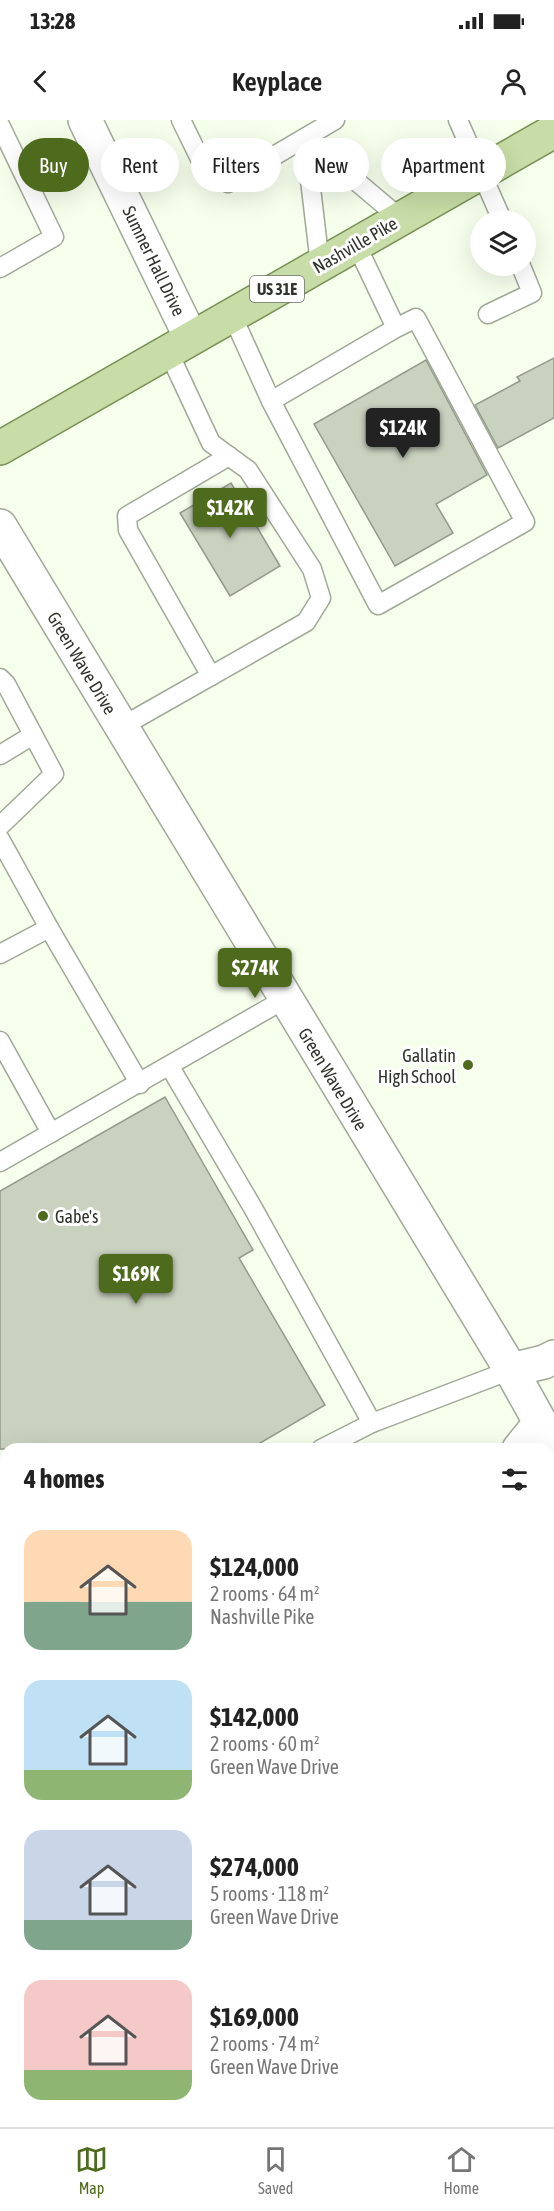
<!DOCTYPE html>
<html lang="en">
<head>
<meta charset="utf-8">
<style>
	:root { --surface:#fff; --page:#f2f2f2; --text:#222; --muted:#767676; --line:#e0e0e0; --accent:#4e6a1c }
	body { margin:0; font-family:"Asap Condensed",sans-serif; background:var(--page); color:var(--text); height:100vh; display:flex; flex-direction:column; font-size:22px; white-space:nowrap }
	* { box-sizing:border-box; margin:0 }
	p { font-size:20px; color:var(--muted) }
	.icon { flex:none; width:33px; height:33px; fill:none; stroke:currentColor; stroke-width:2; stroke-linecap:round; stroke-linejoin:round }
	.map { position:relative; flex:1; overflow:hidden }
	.side { position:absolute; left:0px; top:1323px; width:555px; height:684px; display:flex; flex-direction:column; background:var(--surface); border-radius:18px 18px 0 0; box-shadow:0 6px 24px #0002 }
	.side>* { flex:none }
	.top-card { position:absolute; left:18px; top:18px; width:519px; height:54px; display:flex; gap:12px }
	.buttons { position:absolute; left:470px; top:90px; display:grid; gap:12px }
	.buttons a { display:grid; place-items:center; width:66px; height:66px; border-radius:50%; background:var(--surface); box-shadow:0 6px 24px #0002; font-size:30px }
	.price { position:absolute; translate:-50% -51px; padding:0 14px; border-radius:6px; background:var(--accent); color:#fff; font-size:20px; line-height:39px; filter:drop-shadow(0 2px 3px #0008) }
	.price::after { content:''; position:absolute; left:50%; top:36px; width:18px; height:14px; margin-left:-9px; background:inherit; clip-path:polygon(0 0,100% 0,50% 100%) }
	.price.current { background:#222; color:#fff }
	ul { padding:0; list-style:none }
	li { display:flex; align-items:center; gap:18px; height:150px; padding:0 24px }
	li span { display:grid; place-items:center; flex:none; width:168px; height:120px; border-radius:18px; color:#555 }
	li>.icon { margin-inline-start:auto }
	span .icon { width:72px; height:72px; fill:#fffc; stroke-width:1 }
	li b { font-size:26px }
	h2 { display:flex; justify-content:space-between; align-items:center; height:72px; padding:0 24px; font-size:26px }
	.tag { padding:0 21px; border-radius:27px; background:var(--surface); box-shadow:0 6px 24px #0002; font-size:21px; line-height:54px }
	.tag.current { background:var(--accent); color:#fff }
	.status { display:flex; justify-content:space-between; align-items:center; height:42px; padding:0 30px; background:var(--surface); direction:ltr }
	.status svg { height:16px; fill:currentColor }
	header { display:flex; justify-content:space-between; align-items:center; height:78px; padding:0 24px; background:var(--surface); font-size:27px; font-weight:600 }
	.tabs { display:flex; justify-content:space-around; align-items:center; height:84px; border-top:2px solid var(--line); background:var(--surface); font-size:16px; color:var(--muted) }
	.tabs a { display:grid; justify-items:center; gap:3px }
	.tabs .current { color:var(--accent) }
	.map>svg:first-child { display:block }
	.building { fill:#c9d1bf; stroke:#929a89; stroke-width:1.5 }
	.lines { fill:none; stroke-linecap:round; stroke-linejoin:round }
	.lane-casing { stroke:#a0a897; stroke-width:21 }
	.street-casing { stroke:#a0a897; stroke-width:36 }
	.primary-casing { stroke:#799155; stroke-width:36 }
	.lane { stroke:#fff; stroke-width:18 }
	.street { stroke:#fff; stroke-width:33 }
	.primary { stroke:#c7dca6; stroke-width:33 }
	.poi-dot { fill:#4e6a1c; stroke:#fff; stroke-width:2 }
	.labels { text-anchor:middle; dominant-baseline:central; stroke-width:6; stroke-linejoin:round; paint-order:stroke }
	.shield { fill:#fff; stroke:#6e706b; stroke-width:1.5 }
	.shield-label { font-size:16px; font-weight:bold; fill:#30332c }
	.street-label { font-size:18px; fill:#30332c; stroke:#fff }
	.poi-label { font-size:18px; fill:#30332c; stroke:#fff; text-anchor:end }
</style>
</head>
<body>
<div class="status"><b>13:28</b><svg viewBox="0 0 49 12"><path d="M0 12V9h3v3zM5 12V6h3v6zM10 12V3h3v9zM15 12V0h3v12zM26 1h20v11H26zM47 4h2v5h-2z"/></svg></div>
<header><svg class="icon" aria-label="back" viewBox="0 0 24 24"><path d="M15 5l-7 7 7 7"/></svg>Keyplace<svg class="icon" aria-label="person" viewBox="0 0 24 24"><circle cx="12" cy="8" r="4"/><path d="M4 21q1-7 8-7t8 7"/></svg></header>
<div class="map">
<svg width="554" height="2007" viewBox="0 0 554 2007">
	<rect width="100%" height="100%" fill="#f6feec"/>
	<g class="building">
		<polygon points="554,238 554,298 498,328 475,285 520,261 517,257"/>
		<polygon points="426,240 487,355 436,384 453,413 395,446 314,304"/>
		<polygon points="231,363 280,446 230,476 180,393"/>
		<polygon points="165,977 253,1130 239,1138 325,1285 250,1329 0,1329 0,1071"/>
	</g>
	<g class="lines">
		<defs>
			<g id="lane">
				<polyline points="181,0 205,49 228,63 335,0"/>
				<polyline points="458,0 502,100"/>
				<polyline points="0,5 54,117 0,148"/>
				<polyline points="356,124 396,208 271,281 378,485 525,402 416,198 396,208"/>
				<polyline points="320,144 305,18 401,99"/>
				<polyline points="488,194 532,173 521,146"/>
				<polyline points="232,195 271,281"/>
				<polyline points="211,556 128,410 127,396 229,336"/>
				<polyline points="0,558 6,564 54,654 0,706"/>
				<polyline points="121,607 306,502 321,478 312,449 248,350 211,323 168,231"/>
				<polyline points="0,635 33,615"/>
				<polyline points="0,719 49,808"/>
				<polyline points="0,834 49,808 140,964"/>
				<polyline points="0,921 51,1013"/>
				<polyline points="170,947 253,1088 372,1303"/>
				<polyline points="0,1042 285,879"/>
				<polyline points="321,1329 372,1303 511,1250"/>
				<polyline points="0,1508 6,1505"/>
			</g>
			<g id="street">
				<polyline points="85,0 191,218"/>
				<polyline points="0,406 511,1250 554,1327"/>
				<polyline points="511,1250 544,1242 554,1237"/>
				<polyline points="519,1329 540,1303"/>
				<polyline points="481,2007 491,2001"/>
			</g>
			<polyline id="primary" points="0,328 554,11"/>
		</defs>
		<use href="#lane" class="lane-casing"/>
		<use href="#street" class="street-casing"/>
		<use href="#primary" class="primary-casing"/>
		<use href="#lane" class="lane"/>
		<use href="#street" class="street"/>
		<use href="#primary" class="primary"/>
	</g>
	<g class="poi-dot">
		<circle cx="468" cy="945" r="6"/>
		<circle cx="43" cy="1096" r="6"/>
	</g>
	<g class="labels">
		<rect class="shield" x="250" y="156" width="54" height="26" rx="4.5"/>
		<g class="shield-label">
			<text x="277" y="169">US 31E</text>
		</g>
		<g class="street-label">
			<text transform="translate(355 125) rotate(-30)">Nashville Pike</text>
			<text transform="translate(154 141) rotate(64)">Sumner Hall Drive</text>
			<text transform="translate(82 543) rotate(59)">Green Wave Drive</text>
			<text transform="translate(333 959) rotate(59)">Green Wave Drive</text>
		</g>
		<g class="poi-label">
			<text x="456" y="935">Gallatin<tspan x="456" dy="21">High School</tspan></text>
			<text x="55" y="1096" text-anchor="start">Gabe's</text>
		</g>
	</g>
</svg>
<div class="buttons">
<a><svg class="icon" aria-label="layers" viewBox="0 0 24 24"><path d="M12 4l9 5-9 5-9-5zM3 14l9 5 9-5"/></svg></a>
</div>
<b class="price current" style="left:403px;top:339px">$124K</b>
<b class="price" style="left:230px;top:419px">$142K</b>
<b class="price" style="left:255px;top:879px">$274K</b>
<b class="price" style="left:136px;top:1185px">$169K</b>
<div class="top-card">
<a class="tag current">Buy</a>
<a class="tag">Rent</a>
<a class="tag">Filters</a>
<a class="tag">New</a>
<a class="tag">Apartment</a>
</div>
<section class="side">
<h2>4 homes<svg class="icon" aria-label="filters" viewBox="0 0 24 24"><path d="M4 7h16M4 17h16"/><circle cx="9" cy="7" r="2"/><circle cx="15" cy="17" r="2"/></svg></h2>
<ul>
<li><span style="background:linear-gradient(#ffd9b3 60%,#7fa58c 0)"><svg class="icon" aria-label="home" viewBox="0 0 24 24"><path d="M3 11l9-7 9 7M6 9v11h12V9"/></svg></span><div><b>$124,000</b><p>2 rooms · 64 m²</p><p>Nashville Pike</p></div></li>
<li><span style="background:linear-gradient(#bfe0f5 75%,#8fb573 0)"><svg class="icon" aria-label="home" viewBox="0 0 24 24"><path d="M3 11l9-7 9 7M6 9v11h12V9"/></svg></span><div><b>$142,000</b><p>2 rooms · 60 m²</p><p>Green Wave Drive</p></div></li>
<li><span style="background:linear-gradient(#c9d6e8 75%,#7fa58c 0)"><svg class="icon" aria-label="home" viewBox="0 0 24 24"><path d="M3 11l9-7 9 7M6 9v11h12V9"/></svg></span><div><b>$274,000</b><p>5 rooms · 118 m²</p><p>Green Wave Drive</p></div></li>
<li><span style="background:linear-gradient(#f6c9c9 75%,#8fb573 0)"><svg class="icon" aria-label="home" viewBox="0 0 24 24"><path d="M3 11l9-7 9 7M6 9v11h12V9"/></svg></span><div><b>$169,000</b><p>2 rooms · 74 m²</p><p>Green Wave Drive</p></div></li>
</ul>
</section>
</div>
<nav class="tabs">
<a class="current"><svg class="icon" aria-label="map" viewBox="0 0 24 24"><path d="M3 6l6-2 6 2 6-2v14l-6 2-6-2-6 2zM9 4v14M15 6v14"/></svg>Map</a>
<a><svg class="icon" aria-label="saved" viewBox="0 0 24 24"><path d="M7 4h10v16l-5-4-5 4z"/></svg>Saved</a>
<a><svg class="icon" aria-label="home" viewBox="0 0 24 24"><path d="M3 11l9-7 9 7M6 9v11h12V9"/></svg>Home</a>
</nav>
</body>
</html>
